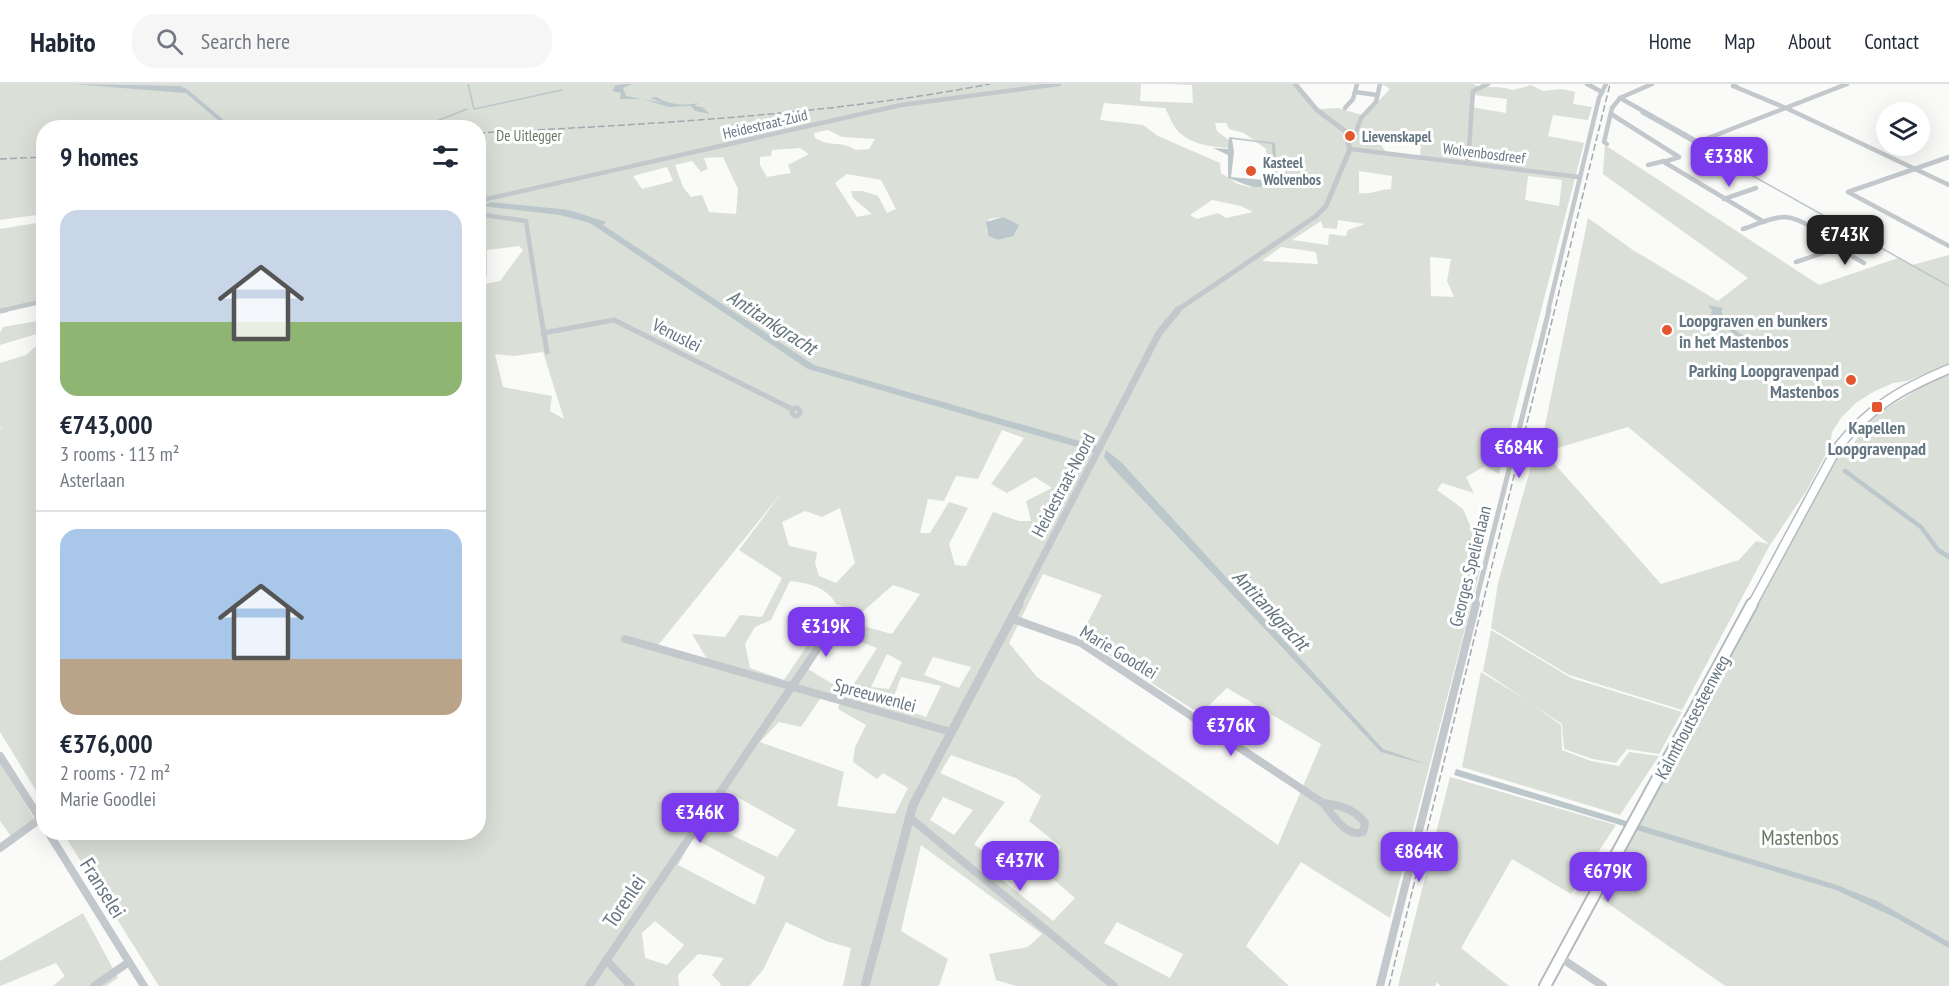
<!DOCTYPE html>
<html lang="en">
<head>
<meta charset="utf-8">
<style>
	:root { --surface:#fff; --page:#f6f6f7; --text:#1f2937; --muted:#747a83; --line:#e0e1e3; --accent:#7c3aed }
	body { margin:0; font-family:"PT Sans Narrow",sans-serif; background:var(--page); color:var(--text); height:100vh; display:flex; flex-direction:column; font-size:22px; white-space:nowrap }
	* { box-sizing:border-box; margin:0 }
	p { font-size:20px; color:var(--muted) }
	.icon { flex:none; width:33px; height:33px; fill:none; stroke:currentColor; stroke-width:2; stroke-linecap:round; stroke-linejoin:round }
	.map { position:relative; flex:1; overflow:hidden }
	.panel { position:absolute; left:36px; top:36px; width:450px; height:720px; display:flex; flex-direction:column; background:var(--surface); border-radius:24px; box-shadow:0 6px 24px #0002 }
	.panel>* { flex:none }
	.fabs { position:absolute; left:1876px; top:18px; display:grid; gap:12px }
	.fabs a { display:grid; place-items:center; width:54px; height:54px; border-radius:50%; background:var(--surface); box-shadow:0 6px 24px #0002; font-size:30px }
	.price { position:absolute; translate:-50% -51px; padding:0 14px; border-radius:12px; background:var(--accent); color:#fff; font-size:20px; line-height:39px; filter:drop-shadow(0 2px 3px #0008) }
	.price::after { content:''; position:absolute; left:50%; top:36px; width:18px; height:14px; margin-left:-9px; background:inherit; clip-path:polygon(0 0,100% 0,50% 100%) }
	.price.selected { background:#222; color:#fff }
	ul { padding:0; list-style:none }
	li { display:grid; align-content:center; gap:12px; height:318px; padding:0 24px }
	li+li { border-top:2px solid var(--line) }
	li span { display:grid; place-items:center; height:186px; border-radius:18px; color:#555 }
	li>.icon { margin-inline-start:auto }
	span .icon { width:108px; height:108px; fill:#fffc; stroke-width:1 }
	li b { font-size:26px }
	h2 { display:flex; justify-content:space-between; align-items:center; height:72px; padding:0 24px; font-size:26px }
	header { display:flex; align-items:center; gap:36px; box-sizing:border-box; height:84px; padding:0 30px; background:var(--surface); border-bottom:2px solid var(--line) }
	header strong { font-size:28px }
	nav { display:flex; gap:33px; margin-inline-start:auto; font-size:21px }
	.search { width:420px; height:54px; background:var(--page); display:flex; align-items:center; gap:15px; box-sizing:border-box; padding:0 21px; border-radius:24px; color:var(--muted); font-size:22px }
	.map>svg:first-child { display:block }
	.green { fill:#dadfd7; fill-rule:evenodd }
	.water { fill:#bbc7cb; fill-rule:evenodd }
	.lines { fill:none; stroke-linecap:round; stroke-linejoin:round }
	.stream { stroke:#bbc7cb; stroke-width:1.5 }
	.canal { stroke:#bbc7cb; stroke-width:4.5 }
	.secondary-far1-casing { stroke:#b3babf; stroke-width:11 }
	.secondary-casing { stroke:#b3babf; stroke-width:14 }
	.minor-far2 { stroke:#c3c8cc; stroke-width:4.5 }
	.minor-far1 { stroke:#c3c8cc; stroke-width:5 }
	.minor { stroke:#c3c8cc; stroke-width:8 }
	.tertiary-far2 { stroke:#c3c8cc; stroke-width:5 }
	.tertiary-far1 { stroke:#c3c8cc; stroke-width:7 }
	.tertiary { stroke:#c3c8cc; stroke-width:9 }
	.secondary-far1 { stroke:#fff; stroke-width:8 }
	.secondary { stroke:#fff; stroke-width:10 }
	.rail { stroke:#a2aab0; stroke-width:1.5; stroke-dasharray:7 3; stroke-linecap:butt }
	.poi-dot { fill:#e4572e; stroke:#fff; stroke-width:2 }
	.labels { text-anchor:middle; dominant-baseline:central; stroke-width:6; stroke-linejoin:round; paint-order:stroke }
	.far-street-label { font-size:15px; fill:#657683; stroke:#fff }
	.far-park-label { font-size:15px; fill:#687a64; stroke:#fff }
	.far-poi-label { font-size:15px; font-weight:bold; fill:#657683; stroke:#fff; text-anchor:start }
	.poi-label { font-size:18px; font-weight:bold; fill:#657683; stroke:#fff; text-anchor:start }
	.street-label { font-size:18px; fill:#657683; stroke:#fff }
	.water-label { font-size:20px; font-style:italic; fill:#60757c; stroke:#fff }
	.near-park-label { font-size:21px; fill:#687a64; stroke:#fff }
	.near-street-label { font-size:21px; fill:#657683; stroke:#fff }
</style>
</head>
<body>
<header>
<strong>Habito</strong>
<div class="search"><svg class="icon" aria-label="search" viewBox="0 0 24 24"><circle cx="10" cy="10" r="6"/><path d="M15 15l6 6"/></svg>Search here</div>
<nav><a>Home</a><a>Map</a><a>About</a><a>Contact</a></nav>
</header>
<div class="map">
<svg width="1949" height="902" viewBox="0 0 1949 902">
	<rect width="100%" height="100%" fill="#fafaf8"/>
	<g class="green">
		<path d="M 0,0 L 1141,0 L 1140,17 L 1193,19 L 1192,1 L 1169,0 L 1293,0 L 1318,25 L 1338,24 L 1362,31 L 1357,36 L 1360,37 L 1390,5 L 1382,0 L 1473,0 C 1486,6 1495,0 1513,6 L 1531,1 L 1543,7 L 1562,5 L 1575,8 L 1573,20 L 1592,23 L 1588,36 L 1553,31 L 1548,52 L 1584,59 L 1499,390 L 1485,382 L 1466,393 L 1474,409 L 1442,399 L 1437,406 L 1463,425 L 1473,448 L 1481,483 L 1390,834 L 1301,778 L 1246,862 L 1289,902 L 1016,902 L 996,896 L 989,870 L 1028,863 L 1042,850 L 921,761 L 901,847 L 948,875 L 939,902 L 843,902 L 851,864 L 826,857 L 786,838 L 763,886 L 749,902 L 720,902 L 721,900 L 712,891 L 724,874 L 698,870 L 678,891 L 679,902 L 159,902 L 63,749 L 478,748 L 479,201 L 500,197 L 523,166 L 519,162 L 487,166 L 487,193 L 479,194 L 478,44 L 44,44 L 43,130 L 0,136 ZM 1474,11 L 1507,15 L 1506,29 L 1471,23 ZM 1104,19 L 1165,24 C 1169,31 1172,40 1177,46 C 1191,61 1209,62 1228,64 L 1230,57 L 1217,47 L 1215,39 L 1226,39 L 1229,45 L 1244,49 L 1266,65 L 1270,94 L 1250,103 L 1238,100 L 1221,89 L 1220,79 L 1158,52 L 1143,41 L 1100,36 ZM 828,46 L 842,53 L 875,55 L 869,65 L 856,66 C 843,57 830,63 815,54 L 814,49 ZM 1392,55 L 1417,58 L 1421,62 L 1420,72 L 1386,68 L 1379,58 ZM 800,64 L 809,70 L 788,81 L 791,89 L 767,93 L 760,81 L 760,73 L 771,72 L 772,66 ZM 723,73 L 738,105 L 736,130 L 709,128 L 702,111 L 691,113 L 683,103 L 675,81 L 692,77 L 701,88 L 708,85 L 704,74 ZM 667,83 L 673,97 L 642,105 L 633,92 ZM 1359,87 L 1392,92 L 1391,105 C 1379,105 1371,111 1359,109 ZM 847,90 L 881,96 L 896,125 L 887,129 L 878,112 L 863,107 L 851,107 L 853,114 L 872,130 L 857,133 L 835,99 ZM 1528,92 L 1562,96 L 1559,122 L 1525,116 ZM 1212,116 L 1241,122 L 1253,128 L 1226,134 L 1218,129 L 1197,135 L 1190,131 ZM 1003,133 L 1017,147 L 1014,152 L 998,156 L 988,152 L 986,145 L 989,135 ZM 1338,136 L 1365,140 L 1348,146 L 1346,152 L 1329,150 L 1328,161 L 1292,156 L 1321,137 L 1323,144 L 1337,145 ZM 1281,163 L 1316,168 L 1318,180 L 1262,177 ZM 1430,173 L 1451,175 L 1447,197 L 1454,213 L 1431,212 ZM 543,268 L 564,335 L 550,327 L 552,312 L 503,303 L 495,270 L 514,272 ZM 1002,346 L 1024,354 L 991,400 L 1007,409 L 1035,393 L 1052,404 L 1026,417 L 1031,437 L 1019,437 L 993,428 L 966,482 L 955,481 L 949,460 L 968,424 L 949,418 L 930,449 L 920,449 L 928,415 L 944,417 L 956,392 L 978,395 ZM 783,407 L 739,466 L 782,494 L 762,533 L 740,531 L 725,553 L 692,550 L 710,580 L 655,565 ZM 840,424 L 855,479 L 836,499 L 819,492 L 815,479 L 817,468 L 789,462 L 782,438 L 805,427 L 822,433 ZM 1043,490 L 1102,511 L 1080,553 L 1200,630 L 1227,604 L 1321,660 L 1278,761 L 1037,593 L 1009,559 ZM 790,497 C 808,499 827,503 836,520 L 861,529 L 893,501 L 920,510 L 892,550 L 822,531 L 817,547 L 784,596 L 750,584 L 745,560 L 755,543 L 771,536 ZM 840,550 L 877,564 L 852,603 L 839,604 L 808,585 L 826,557 L 834,561 ZM 887,570 L 902,578 L 889,605 L 871,603 ZM 933,573 L 971,583 L 959,604 L 924,591 ZM 901,593 L 941,602 L 926,633 L 901,624 L 893,615 ZM 824,609 L 841,613 L 838,625 L 866,641 L 855,663 L 853,678 L 877,695 L 883,689 L 908,704 L 895,730 L 837,722 L 844,688 L 760,658 L 779,638 L 801,643 ZM 951,671 L 1016,694 L 1041,712 L 1029,737 L 1061,763 L 1045,788 L 1075,814 L 1053,837 L 995,790 L 1000,781 L 974,760 L 1005,718 L 940,689 ZM 728,708 L 796,746 L 777,773 L 707,739 ZM 943,713 L 973,726 L 954,751 L 930,736 ZM 693,754 L 765,793 L 755,821 L 678,781 ZM 655,837 L 684,861 L 667,881 L 645,874 L 642,849 ZM 1117,838 L 1183,870 L 1170,894 L 1104,859 Z"/>
		<path d="M 1605,61 L 1819,201 L 1898,174 L 1912,181 L 1949,171 L 1949,280 L 1907,297 L 1893,299 L 1873,308 L 1857,318 L 1841,334 L 1832,348 L 1830,362 L 1807,406 L 1770,461 L 1682,626 L 1569,591 L 1491,544 L 1498,499 L 1537,361 L 1541,361 L 1588,134 L 1633,166 L 1718,217 L 1748,194 L 1603,90 ZM 1628,343 L 1769,460 L 1756,457 L 1739,476 L 1661,500 L 1544,368 Z"/>
		<polygon points="43,138 43,219 0,228 0,145"/>
		<polygon points="43,236 43,248 0,261 0,249 3,243"/>
		<polygon points="43,256 43,718 0,648 0,344 3,343 0,343 0,279 26,271"/>
		<polygon points="1949,291 1949,902 1725,902 1602,815 1641,735 1841,367 1853,360 1876,330 1911,310 1919,301"/>
		<polygon points="1491,546 1571,594 1682,628 1659,670 1627,665 1616,679 1593,675 1564,665 1562,640 1533,621 1561,641 1562,666 1591,677 1619,682 1629,668 1659,672 1620,731 1462,683 1481,588 1528,617 1483,587"/>
		<polygon points="0,679 37,739 13,755 0,737"/>
		<polygon points="1450,693 1616,741 1571,810 1512,775 1461,864 1509,902 1441,902 1436,898 1436,902 1398,902"/>
		<polygon points="83,829 118,894 106,902 53,902 65,892 56,879 0,902 0,877"/>
	</g>
	<g class="water">
		<polygon points="72,0 180,2 187,5 232,43 226,43 186,9"/>
		<path d="M 622,0 L 632,0 L 623,4 L 626,12 L 663,19 L 650,14 L 656,13 C 669,21 684,22 698,19 L 695,22 L 702,23 L 710,30 L 695,27 L 691,22 L 669,23 L 642,15 L 620,15 L 621,9 L 612,7 L 615,2 Z"/>
		<path d="M 1229,53 L 1275,59 L 1277,98 L 1265,98 L 1261,103 C 1249,104 1238,97 1228,94 L 1228,71 L 1213,64 L 1228,65 ZM 1232,55 L 1272,60 L 1274,97 L 1231,93 L 1234,68 Z"/>
		<polygon points="491,118 569,126 606,138 603,141 814,281 1097,362 1094,368 808,285 590,139 560,131 481,122"/>
		<polygon points="1003,133 1019,141 1014,152 998,156 988,152 986,138"/>
		<path d="M 1708,221 L 1723,224 L 1721,228 C 1742,257 1742,251 1773,259 L 1775,263 C 1749,269 1728,244 1711,230 L 1712,226 Z"/>
		<polygon points="1106,366 1121,378 1383,665 1429,681 1381,668 1109,380 1104,373"/>
		<polygon points="1456,685 1837,801 1877,817 1949,858 1949,864 1898,835 1836,806 1454,691"/>
	</g>
	<g class="lines">
		<g class="stream">
			<polyline points="468,0 474,25 562,6"/>
			<polyline points="1641,29 1949,202"/>
			<polyline points="419,44 467,25"/>
		</g>
		<polyline class="canal" points="1845,387 1921,443 1938,466 1949,473"/>
		<defs>
			<path id="secondary-far1" d="M 1752,521 L 1837,364 C 1870,323 1901,305 1949,285"/>
			<polyline id="secondary" points="1545,902 1752,520"/>
		</defs>
		<use href="#secondary-far1" class="secondary-far1-casing"/>
		<use href="#secondary" class="secondary-casing"/>
		<g class="minor-far2">
			<polyline points="1587,0 1602,8"/>
			<polyline points="1737,3 1733,2 1786,24 1949,101"/>
			<polyline points="1355,8 1377,11"/>
			<polyline points="1620,14 1698,58 1847,0"/>
			<polyline points="1620,14 1652,0"/>
			<polyline points="1345,24 1353,15 1357,0"/>
			<polyline points="1611,30 1679,73"/>
			<polyline points="1354,54 1361,34 1376,18 1380,0"/>
			<polyline points="1607,60 1604,58 1612,24 1620,14"/>
			<polyline points="1350,65 1579,93"/>
			<polyline points="1679,73 1664,78 1764,138"/>
			<polyline points="1949,73 1848,108 1949,162"/>
			<polyline points="1468,79 1473,7 1488,0"/>
			<polyline points="1648,81 1664,77"/>
			<polyline points="1724,115 1756,104"/>
			<polyline points="478,117 901,21 1059,0"/>
			<polyline points="478,130 526,137 540,227"/>
			<path d="M 1743,145 C 1756,141 1770,133 1785,133 C 1802,134 1827,152 1838,164 L 1796,178"/>
			<polyline points="1838,164 1864,179"/>
			<polyline points="0,227 44,217"/>
			<polyline points="1548,227 1599,14 1606,0"/>
		</g>
		<g class="minor-far1">
			<polyline points="540,226 547,268"/>
			<polyline points="0,227 6,226"/>
			<polyline points="543,249 614,236 792,325"/>
			<circle cx="796" cy="328" r="4"/>
			<polyline points="1475,521 1549,226"/>
		</g>
		<g class="minor">
			<polyline points="1013,535 1081,559 1323,719"/>
			<polyline points="625,555 951,648"/>
			<polyline points="0,672 44,741"/>
			<path d="M 1323,719 C 1339,721 1355,725 1365,739 L 1363,748 C 1346,754 1333,731 1323,719 Z"/>
			<polyline points="909,733 1114,902"/>
			<polyline points="48,748 144,902"/>
			<polyline points="0,764 40,735"/>
			<polyline points="1561,874 1603,902"/>
			<polyline points="606,876 631,902"/>
			<polyline points="94,902 129,878"/>
			<polyline points="589,902 841,530"/>
			<polyline points="1380,902 1476,520"/>
		</g>
		<polyline class="tertiary-far2" points="1176,227 1316,132 1326,122 1350,65 1345,47 1317,26 1295,0"/>
		<polyline class="tertiary-far1" points="1018,521 1159,249 1178,226"/>
		<polyline class="tertiary" points="865,902 913,721 1019,520"/>
		<use href="#secondary-far1" class="secondary-far1"/>
		<use href="#secondary" class="secondary"/>
		<g class="rail">
			<path d="M 478,49 C 650,40 821,32 990,0"/>
			<polyline points="0,75 44,73"/>
			<polyline points="1389,902 1610,0"/>
		</g>
	</g>
	<g class="poi-dot">
		<circle cx="1350" cy="52" r="6"/>
		<circle cx="1251" cy="87" r="6"/>
		<circle cx="1667" cy="246" r="6"/>
		<circle cx="1851" cy="296" r="6"/>
		<rect x="1871" y="317" width="12" height="12" rx="3"/>
	</g>
	<g class="labels">
		<g class="far-street-label">
			<text transform="translate(765 40) rotate(-13)">Heidestraat-Zuid</text>
			<text transform="translate(1484 69) rotate(7)">Wolvenbosdreef</text>
		</g>
		<g class="far-park-label">
			<text x="529" y="51">De Uitlegger</text>
		</g>
		<g class="far-poi-label">
			<text x="1362" y="52">Lievenskapel</text>
			<text x="1263" y="78">Kasteel<tspan x="1263" dy="17">Wolvenbos</tspan></text>
		</g>
		<g class="poi-label">
			<text x="1679" y="236">Loopgraven en bunkers<tspan x="1679" dy="21">in het Mastenbos</tspan></text>
			<text x="1839" y="286" text-anchor="end">Parking Loopgravenpad<tspan x="1839" dy="21">Mastenbos</tspan></text>
			<text x="1877" y="343" text-anchor="middle">Kapellen<tspan x="1877" dy="21">Loopgravenpad</tspan></text>
		</g>
		<g class="street-label">
			<text transform="translate(677 251) rotate(27)">Venuslei</text>
			<text transform="translate(1063 401) rotate(-62)">Heidestraat-Noord</text>
			<text transform="translate(1470 482) rotate(-76)">Georges Spelierlaan</text>
			<text transform="translate(1119 568) rotate(31)">Marie Goodlei</text>
			<text transform="translate(875 611) rotate(15)">Spreeuwenlei</text>
			<text transform="translate(1692 633) rotate(-62)">Kalmthoutsesteenweg</text>
		</g>
		<g class="water-label">
			<text transform="translate(772 238) rotate(33)">Antitankgracht</text>
			<text transform="translate(1271 526) rotate(47)">Antitankgracht</text>
		</g>
		<g class="near-park-label">
			<text x="1800" y="753">Mastenbos</text>
		</g>
		<g class="near-street-label">
			<text transform="translate(103 804) rotate(58)">Franselei</text>
			<text transform="translate(624 817) rotate(-56)">Torenlei</text>
		</g>
	</g>
</svg>
<div class="fabs">
<a><svg class="icon" aria-label="layers" viewBox="0 0 24 24"><path d="M12 4l9 5-9 5-9-5zM3 14l9 5 9-5"/></svg></a>
</div>
<b class="price" style="left:1729px;top:104px">€338K</b>
<b class="price selected" style="left:1845px;top:182px">€743K</b>
<b class="price" style="left:1519px;top:395px">€684K</b>
<b class="price" style="left:826px;top:574px">€319K</b>
<b class="price" style="left:1231px;top:673px">€376K</b>
<b class="price" style="left:700px;top:760px">€346K</b>
<b class="price" style="left:1419px;top:799px">€864K</b>
<b class="price" style="left:1020px;top:808px">€437K</b>
<b class="price" style="left:1608px;top:819px">€679K</b>
<section class="panel">
<h2>9 homes<svg class="icon" aria-label="filters" viewBox="0 0 24 24"><path d="M4 7h16M4 17h16"/><circle cx="9" cy="7" r="2"/><circle cx="15" cy="17" r="2"/></svg></h2>
<ul>
<li><span style="background:linear-gradient(#c9d6e8 60%,#8fb573 0)"><svg class="icon" aria-label="home" viewBox="0 0 24 24"><path d="M3 11l9-7 9 7M6 9v11h12V9"/></svg></span><div><b>€743,000</b><p>3 rooms · 113 m²</p><p>Asterlaan</p></div></li>
<li><span style="background:linear-gradient(#a9c7e8 70%,#b9a48a 0)"><svg class="icon" aria-label="home" viewBox="0 0 24 24"><path d="M3 11l9-7 9 7M6 9v11h12V9"/></svg></span><div><b>€376,000</b><p>2 rooms · 72 m²</p><p>Marie Goodlei</p></div></li>
</ul>
</section>
</div>
</body>
</html>
